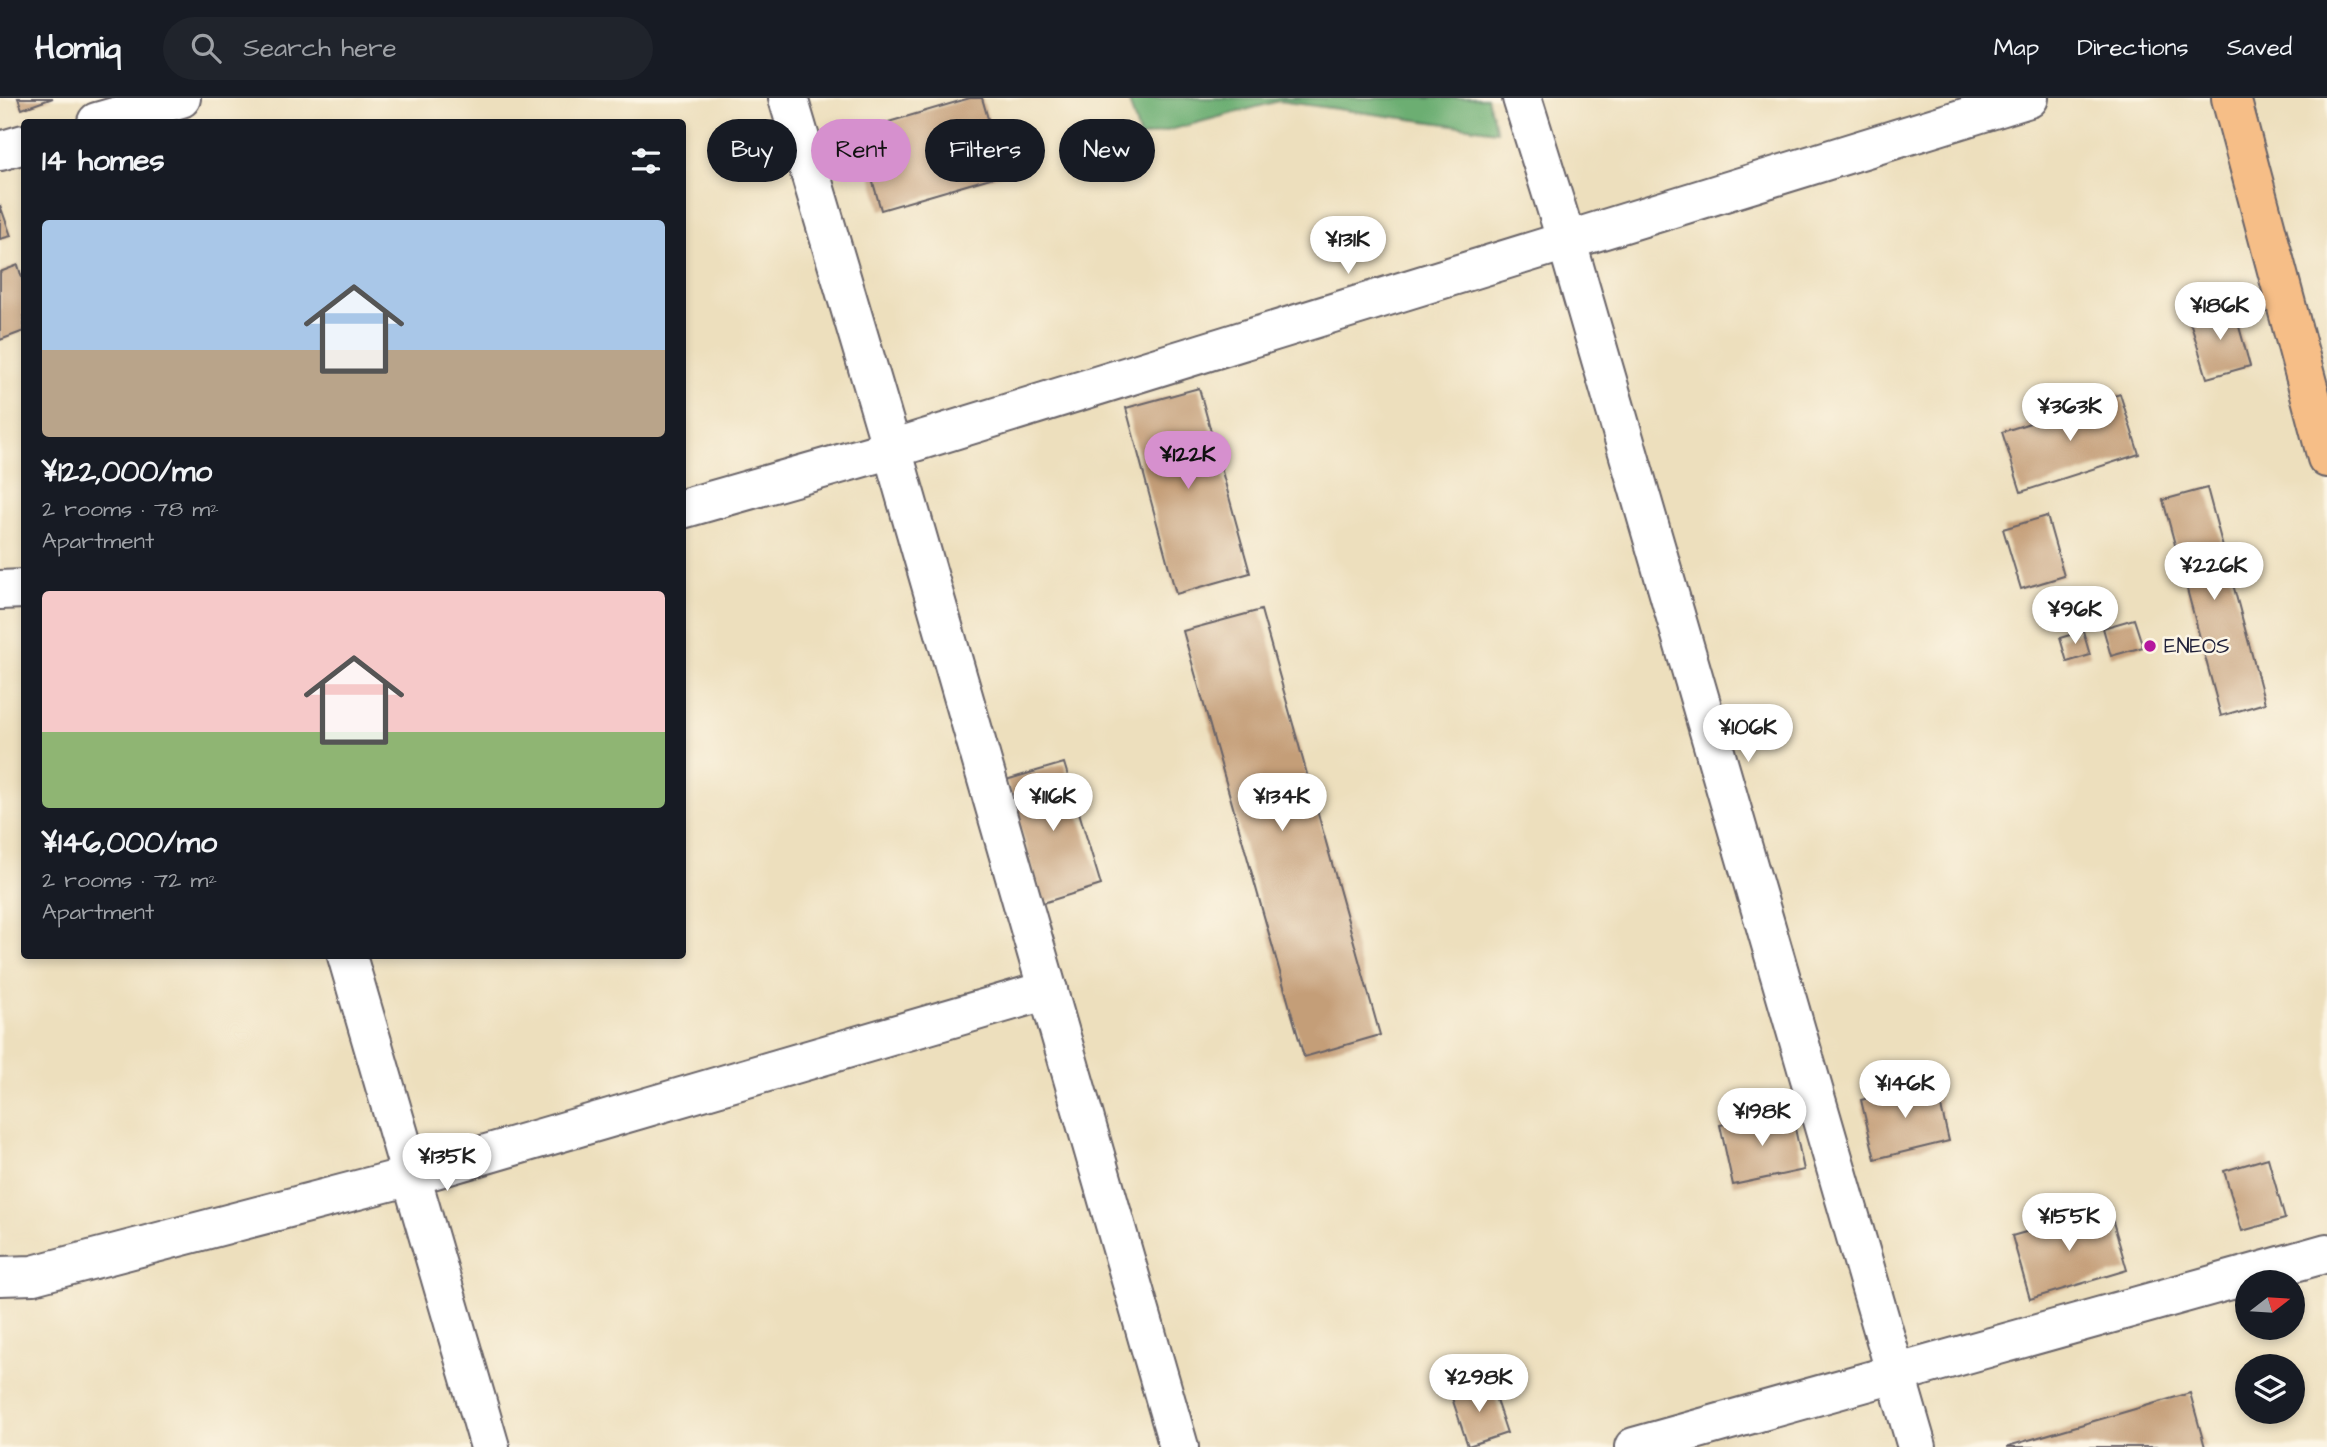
<!DOCTYPE html>
<html lang="en">
<head>
<meta charset="utf-8">
<style>
	:root { --surface:#171b24; --page:#20242c; --text:#f1f3f6; --muted:#9ea1a6; --line:#363941; --accent:#d690ce }
	body { margin:0; font-family:"Architects Daughter",sans-serif; background:var(--page); color:var(--text); height:100vh; display:flex; flex-direction:column; font-size:26px; white-space:nowrap }
	* { box-sizing:border-box; margin:0 }
	p { font-size:23px; color:var(--muted) }
	.icon { flex:none; width:38px; height:38px; fill:none; stroke:currentColor; stroke-width:2; stroke-linecap:round; stroke-linejoin:round }
	.map { position:relative; flex:1; overflow:hidden }
	.details { position:absolute; left:21px; top:21px; width:665px; height:840px; display:flex; flex-direction:column; background:var(--surface); border-radius:7px; box-shadow:0 4px 10px #0003 }
	.details>* { flex:none }
	.hud { position:absolute; left:707px; top:21px; width:665px; height:63px; display:flex; gap:14px }
	.needle { width:46px; rotate:73deg }
	.buttons { position:absolute; left:2235px; top:1172px; display:grid; gap:14px }
	.buttons a { display:grid; place-items:center; width:70px; height:70px; border-radius:50%; background:var(--surface); box-shadow:0 4px 10px #0003; font-size:35px }
	.price { position:absolute; translate:-50% -60px; padding:0 16px; border-radius:24px; background:#fff; color:#222; font-size:23px; line-height:46px; filter:drop-shadow(0 2px 4px #0008) }
	.price::after { content:''; position:absolute; left:50%; top:42px; width:21px; height:16px; margin-left:-10px; background:inherit; clip-path:polygon(0 0,100% 0,50% 100%) }
	.price.current { background:var(--accent); color:#111 }
	ul { padding:0; list-style:none }
	li { display:grid; align-content:center; gap:14px; height:371px; padding:0 21px }
	li span { display:grid; place-items:center; height:217px; border-radius:7px; color:#555 }
	li>.icon { margin-inline-start:auto }
	span .icon { width:126px; height:126px; fill:#fffc; stroke-width:1 }
	li b { font-size:30px }
	h2 { display:flex; justify-content:space-between; align-items:center; height:84px; padding:0 21px; font-size:30px }
	.tag { padding:0 24px; border-radius:32px; background:var(--surface); box-shadow:0 4px 10px #0003; font-size:24px; line-height:63px }
	.tag.current { background:var(--accent); color:#111 }
	header { display:flex; align-items:center; gap:42px; box-sizing:border-box; height:98px; padding:0 35px; background:var(--surface); border-bottom:2px solid var(--line) }
	header strong { font-size:33px }
	nav { display:flex; gap:38px; margin-inline-start:auto; font-size:24px }
	.search { width:490px; height:63px; background:var(--page); display:flex; align-items:center; gap:18px; box-sizing:border-box; padding:0 24px; border-radius:38px; color:var(--muted); font-size:26px }
	.map>svg:first-child { display:block }
	.forest { fill:#6cae72; stroke:#476856; stroke-width:2 }
	.building { fill:#c49e78 }
	.lines { fill:none; stroke-linecap:round; stroke-linejoin:round }
	.minor-casing { stroke:#696468; stroke-width:42 }
	.primary-casing { stroke:#696468; stroke-width:42 }
	.minor { stroke:#fff; stroke-width:38 }
	.primary { stroke:#f6be87; stroke-width:38 }
	.poi-dot { fill:#b5179e; stroke:#fcf5e5; stroke-width:2.5 }
	.labels { text-anchor:middle; dominant-baseline:central; stroke-width:5; stroke-linejoin:round; paint-order:stroke }
	.poi-label { font-size:21px; fill:#22223b; stroke:#fcf5e5; text-anchor:start }
</style>
</head>
<body>
<header>
<strong>Homiq</strong>
<div class="search"><svg class="icon" aria-label="search" viewBox="0 0 24 24"><circle cx="10" cy="10" r="6"/><path d="M15 15l6 6"/></svg>Search here</div>
<nav><a>Map</a><a>Directions</a><a>Saved</a></nav>
</header>
<div class="map">
<svg width="2327" height="1349" viewBox="0 0 2327 1349">
	<rect width="100%" height="100%" fill="#fcf5e5"/>
	<filter id="ink" filterUnits="userSpaceOnUse"><feTurbulence type="fractalNoise" baseFrequency=".0143" numOctaves="2"/><feDisplacementMap in="SourceGraphic" scale="14" xChannelSelector="R" yChannelSelector="G"/><feConvolveMatrix kernelMatrix="1 2 1 2 8 2 1 2 1" color-interpolation-filters="sRGB"/></filter>
	<filter id="wash" filterUnits="userSpaceOnUse"><feTurbulence type="fractalNoise" baseFrequency=".00686" numOctaves="4" result="noise"/><feDisplacementMap in="SourceGraphic" scale="28" xChannelSelector="R" yChannelSelector="G"/><feGaussianBlur stdDeviation="1.57" result="paint"/><feColorMatrix in="noise" values="0 0 0 0 0 0 0 0 0 0 0 0 0 0 0 0 0 1.4 0 .05"/><feComposite in="paint" operator="in"/></filter>
	<g filter="url(#wash)">
		<rect width="100%" height="100%" fill="#eddfbd"/>
		<polygon class="forest" points="1128,0 1487,0 1497,33 1279,3 1140,40"/>
		<g id="blocks">
			<g class="building">
				<polygon points="18,0 53,0 22,11"/>
				<polygon points="970,0 982,0 1004,76 881,112 858,33"/>
				<polygon points="0,107 11,138 0,141"/>
				<polygon points="18,167 24,187 24,233 0,242 0,174"/>
				<polygon points="2233,207 2250,268 2207,280 2189,220"/>
				<polygon points="1199,290 1250,475 1176,496 1126,310"/>
				<polygon points="2120,296 2139,356 2021,394 2002,334"/>
				<polygon points="2207,390 2265,605 2221,618 2163,402"/>
				<polygon points="2047,418 2064,478 2021,491 2003,431"/>
				<polygon points="1261,512 1380,937 1304,959 1183,533"/>
				<polygon points="2134,521 2143,549 2111,558 2103,530"/>
				<polygon points="2083,533 2090,557 2067,564 2060,540"/>
				<polygon points="1064,665 1101,787 1043,805 1006,682"/>
				<polygon points="1935,983 1949,1043 1875,1061 1861,1002"/>
				<polygon points="1791,1012 1804,1072 1733,1087 1720,1027"/>
				<polygon points="2268,1060 2285,1121 2242,1133 2224,1073"/>
				<polygon points="2109,1110 2127,1172 2030,1201 2012,1138"/>
				<polygon points="1490,1284 1507,1335 1468,1348 1451,1297"/>
				<polygon points="2190,1295 2205,1349 2008,1349 2008,1348"/>
			</g>
		</g>
	</g>
	<g filter="url(#ink)">
		<use href="#blocks" fill-opacity="0" stroke="#696468" stroke-width="2"/>
		<g class="lines">
			<defs>
				<g id="minor">
					<polyline points="788,0 892,351 1179,1349"/>
					<polyline points="1522,0 1566,141 1917,1349"/>
					<polyline points="97,24 181,0"/>
					<polyline points="0,53 24,46"/>
					<polyline points="682,411 892,351 2029,0"/>
					<polyline points="0,492 24,491"/>
					<polyline points="347,858 490,1349"/>
					<polyline points="0,1178 33,1177 411,1078 1048,892"/>
					<polyline points="1634,1349 2327,1155"/>
				</g>
				<polyline id="primary" points="2231,0 2327,360"/>
			</defs>
			<use href="#minor" class="minor-casing"/>
			<use href="#primary" class="primary-casing"/>
			<use href="#minor" class="minor"/>
			<use href="#primary" class="primary"/>
		</g>
	</g>
	<circle class="poi-dot" cx="2150" cy="548" r="7"/>
	<g class="labels">
		<g class="poi-label">
			<text x="2164" y="548">ENEOS</text>
		</g>
	</g>
</svg>
<div class="buttons">
<a><svg class="needle" viewBox="-14 -14 28 28"><path d="M0-13l5 13h-10z" fill="#e53935"/><path d="M0 13l5-13h-10z" fill="#9ea1a6"/></svg></a>
<a><svg class="icon" aria-label="layers" viewBox="0 0 24 24"><path d="M12 4l9 5-9 5-9-5zM3 14l9 5 9-5"/></svg></a>
</div>
<b class="price" style="left:1348px;top:178px">¥131K</b>
<b class="price" style="left:2220px;top:244px">¥186K</b>
<b class="price" style="left:2070px;top:345px">¥363K</b>
<b class="price current" style="left:1188px;top:393px">¥122K</b>
<b class="price" style="left:2214px;top:504px">¥226K</b>
<b class="price" style="left:2075px;top:548px">¥96K</b>
<b class="price" style="left:1748px;top:666px">¥106K</b>
<b class="price" style="left:1053px;top:735px">¥116K</b>
<b class="price" style="left:1282px;top:735px">¥134K</b>
<b class="price" style="left:1905px;top:1022px">¥146K</b>
<b class="price" style="left:1762px;top:1050px">¥198K</b>
<b class="price" style="left:447px;top:1095px">¥135K</b>
<b class="price" style="left:2069px;top:1155px">¥155K</b>
<b class="price" style="left:1479px;top:1316px">¥298K</b>
<div class="hud">
<a class="tag">Buy</a>
<a class="tag current">Rent</a>
<a class="tag">Filters</a>
<a class="tag">New</a>
</div>
<section class="details">
<h2>14 homes<svg class="icon" aria-label="filters" viewBox="0 0 24 24"><path d="M4 7h16M4 17h16"/><circle cx="9" cy="7" r="2"/><circle cx="15" cy="17" r="2"/></svg></h2>
<ul>
<li><span style="background:linear-gradient(#a9c7e8 60%,#b9a48a 0)"><svg class="icon" aria-label="home" viewBox="0 0 24 24"><path d="M3 11l9-7 9 7M6 9v11h12V9"/></svg></span><div><b>¥122,000/mo</b><p>2 rooms · 78 m²</p><p>Apartment</p></div></li>
<li><span style="background:linear-gradient(#f6c9c9 65%,#8fb573 0)"><svg class="icon" aria-label="home" viewBox="0 0 24 24"><path d="M3 11l9-7 9 7M6 9v11h12V9"/></svg></span><div><b>¥146,000/mo</b><p>2 rooms · 72 m²</p><p>Apartment</p></div></li>
</ul>
</section>
</div>
</body>
</html>
